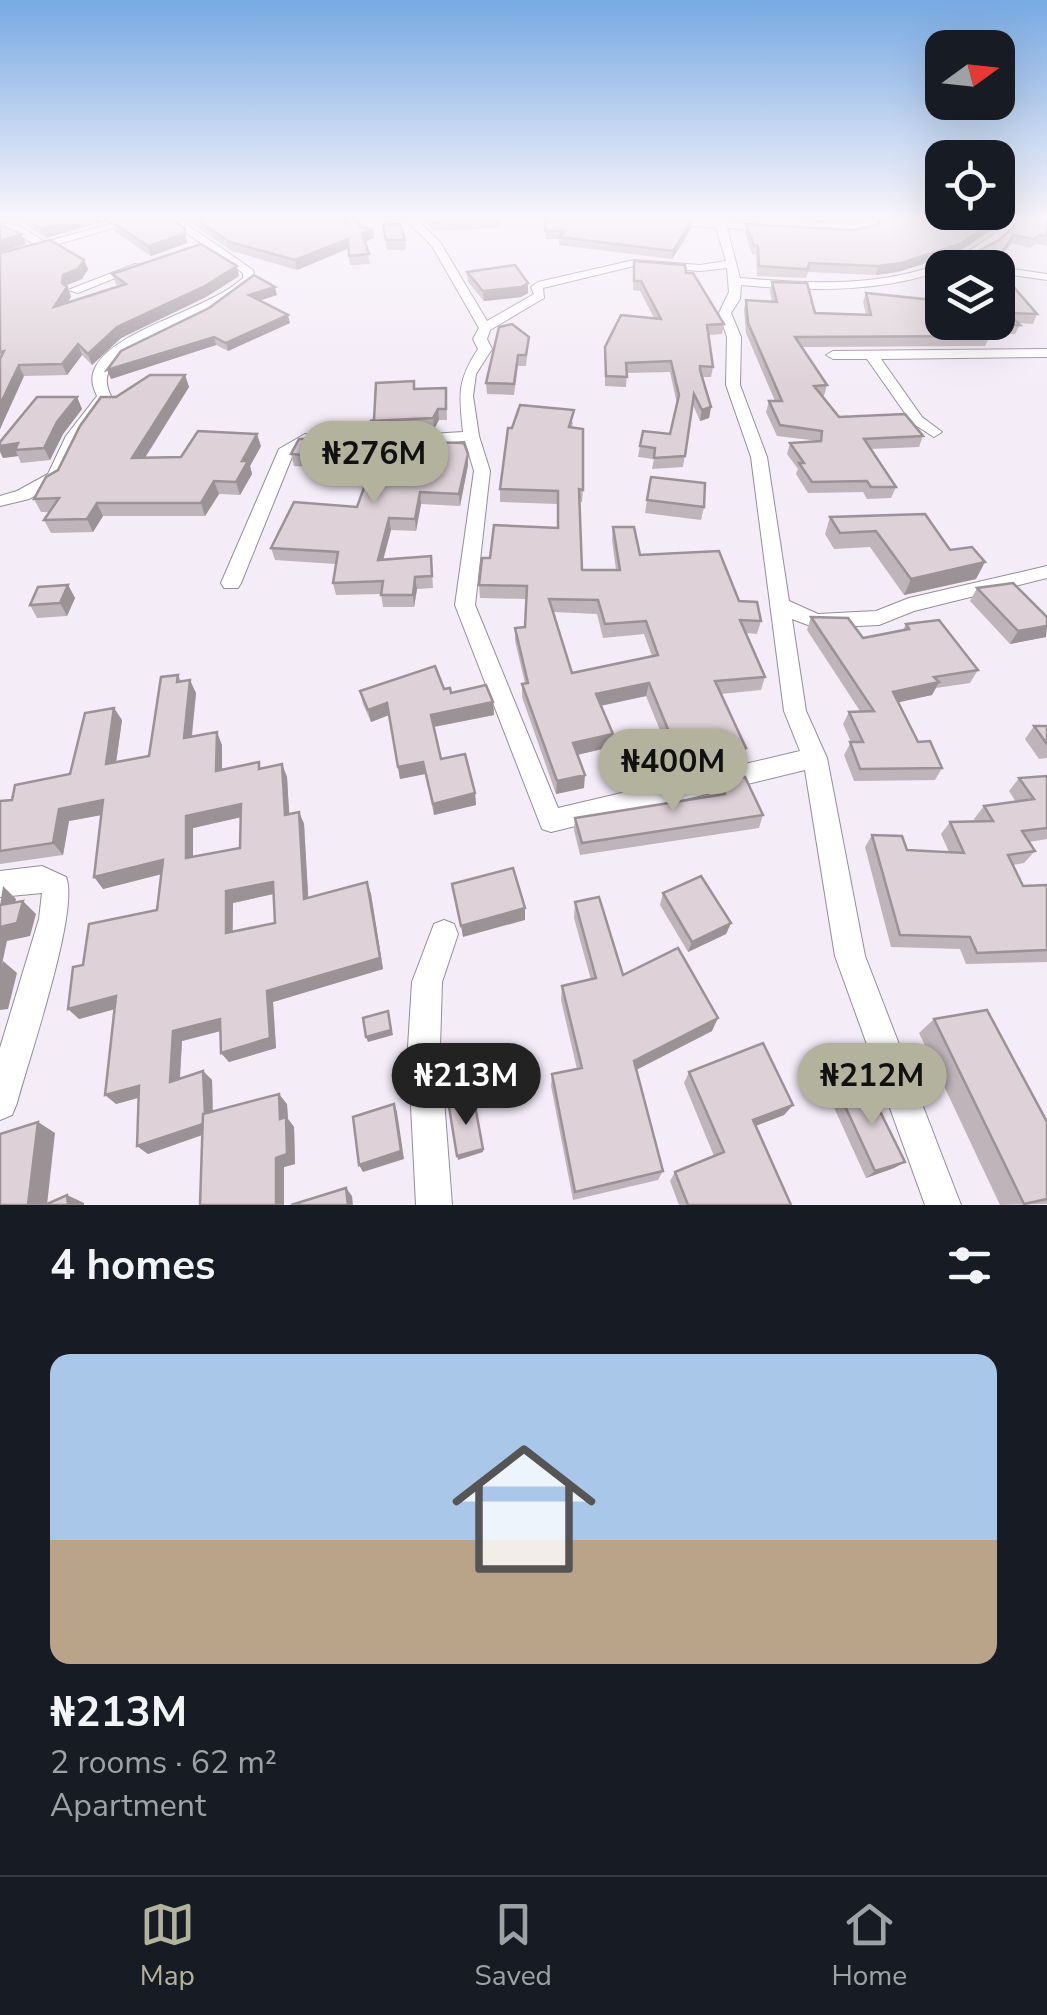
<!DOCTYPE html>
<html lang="en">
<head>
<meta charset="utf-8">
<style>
	:root { --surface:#171b24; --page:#20242c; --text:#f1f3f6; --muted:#9ea1a6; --line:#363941; --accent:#b3b29c }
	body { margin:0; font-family:"Nunito Sans",sans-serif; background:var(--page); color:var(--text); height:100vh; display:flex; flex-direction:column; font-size:38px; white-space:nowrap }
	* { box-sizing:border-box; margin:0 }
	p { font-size:32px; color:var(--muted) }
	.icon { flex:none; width:55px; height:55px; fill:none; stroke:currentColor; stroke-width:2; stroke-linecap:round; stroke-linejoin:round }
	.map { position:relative; height:1205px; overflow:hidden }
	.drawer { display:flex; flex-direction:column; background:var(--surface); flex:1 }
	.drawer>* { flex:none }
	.needle { width:65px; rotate:75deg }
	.controls { position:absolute; left:925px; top:30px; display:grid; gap:20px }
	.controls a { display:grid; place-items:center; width:90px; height:90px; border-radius:20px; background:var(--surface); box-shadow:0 10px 40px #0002; font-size:50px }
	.price { position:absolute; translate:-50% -85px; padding:0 22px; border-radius:35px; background:var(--accent); color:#111; font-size:32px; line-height:65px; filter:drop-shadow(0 2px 5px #0008) }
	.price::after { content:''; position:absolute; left:50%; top:60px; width:30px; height:22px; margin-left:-15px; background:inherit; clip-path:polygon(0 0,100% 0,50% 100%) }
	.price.on { background:#222; color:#fff }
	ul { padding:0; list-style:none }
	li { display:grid; align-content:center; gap:20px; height:530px; padding:0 50px }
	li+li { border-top:2px solid var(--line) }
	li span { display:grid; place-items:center; height:310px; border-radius:20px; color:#555 }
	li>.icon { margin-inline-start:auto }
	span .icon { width:180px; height:180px; fill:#fffc; stroke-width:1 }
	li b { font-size:42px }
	h2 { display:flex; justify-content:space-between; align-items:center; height:120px; padding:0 50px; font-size:42px }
	.tab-bar { display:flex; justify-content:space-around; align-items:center; height:140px; border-top:2px solid var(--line); background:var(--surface); font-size:28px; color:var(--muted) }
	.tab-bar a { display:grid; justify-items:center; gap:5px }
	.tab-bar .on { color:var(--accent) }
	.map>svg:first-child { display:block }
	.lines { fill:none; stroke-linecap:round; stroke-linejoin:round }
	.street-casing { stroke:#958e98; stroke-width:2 }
	.street { fill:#fff; fill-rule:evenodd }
	.wall { fill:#bfb4b9; fill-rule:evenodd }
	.shaded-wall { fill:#9b9296 }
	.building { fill:#ded1d7; stroke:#9b9296; stroke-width:2.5; fill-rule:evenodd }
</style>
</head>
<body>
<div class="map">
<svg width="1047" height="1205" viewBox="0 0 1047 1205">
	<rect width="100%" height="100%" fill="#f4ecf7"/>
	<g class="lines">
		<defs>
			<g id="street">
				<polygon points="128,219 145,219 0,261 0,255 35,245 13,231 0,229 0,223 20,226 45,242"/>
				<path d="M 167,219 L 179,219 L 253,270 L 255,279 C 221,316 164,329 122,356 C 108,369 102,378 111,396 L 82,437 L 61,481 L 29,499 L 0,506 L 0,496 L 17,491 L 48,474 L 66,436 L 97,396 C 92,385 90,377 96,366 C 118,328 207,311 243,278 L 243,273 Z"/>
				<path d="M 405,219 L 416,219 L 440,242 L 487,321 L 534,294 L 531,287 L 538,282 L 634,260 L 700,265 L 726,261 L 716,228 L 623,219 L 722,219 L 724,222 L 773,226 L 769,231 L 727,228 L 740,278 C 810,284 883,288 950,260 C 961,255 974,249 984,241 C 999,232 1005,219 1024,219 C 1012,229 1001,241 988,249 C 914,293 826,293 741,285 L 740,299 L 731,313 L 741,337 L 740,385 L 767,457 L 789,601 L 818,614 L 876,611 L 909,598 L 1047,566 L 1047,578 L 914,611 L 879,625 L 816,628 L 792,619 L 806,711 L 827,758 L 865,956 L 961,1205 L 925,1205 L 835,956 L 805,770 L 551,832 L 542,829 L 455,605 L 474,471 L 465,441 L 398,446 L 390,441 L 398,436 L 463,432 C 459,394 457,381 478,349 L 473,339 L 479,328 L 432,246 ZM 634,266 L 700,271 L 727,268 L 729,292 L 719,313 L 727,337 L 726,385 L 751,457 L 784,711 L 800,751 L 558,808 L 475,605 L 490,471 L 479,436 L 473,396 L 476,374 L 492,349 L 487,339 L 490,330 L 544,298 L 543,288 Z"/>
				<polygon points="135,264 145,266 78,293 68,290"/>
				<polygon points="998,267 1047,274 1047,280 998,273 998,268 994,268"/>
				<polygon points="1047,349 1047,357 881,359 922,417 942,432 934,437 912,423 867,359 833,359 826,355 833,351"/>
				<path d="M 305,434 L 324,435 L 332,440 C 325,447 308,444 294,452 L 241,583 L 238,588 L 224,588 L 221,583 L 279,449 Z"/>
				<path d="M 42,866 L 66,877 C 80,910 28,1061 17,1103 L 12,1115 L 0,1120 L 0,1048 L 39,919 L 42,893 L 0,897 L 0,871 Z"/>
				<polygon points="444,920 454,924 458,934 442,982 440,1047 452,1205 416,1205 408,1047 412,982 434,924"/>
			</g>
		</defs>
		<use href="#street" class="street-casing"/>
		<use href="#street" class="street"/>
	</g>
	<g class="wall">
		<polygon points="0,219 113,219 46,238 21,222"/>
		<polygon points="185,219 346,219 360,227 373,229 374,238 365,242 370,264 350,265 348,249 297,270 232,251"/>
		<polygon points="422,219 500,219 500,228 434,231"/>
		<polygon points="546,219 692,221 691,229 672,259 559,245 559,239 545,239"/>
		<polygon points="775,219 867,219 864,223 851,225"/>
		<polygon points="1047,219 1047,246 1036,244 1030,248 1011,243 996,263 1008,278 1007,280 1037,314 1033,324 1018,323 1020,325 1015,334 988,335 990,336 985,346 802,347 827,385 824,396 822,396 839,417 923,436 919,447 871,449 896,487 891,498 867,499 863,492 808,493 796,474 798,469 787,454 790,443 819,441 777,436 766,412 769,401 775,401 746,333 744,309 746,300 772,302 770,291 772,282 815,313 866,314 863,302 866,293 998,322 998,268 964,268 967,257 999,240"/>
		<polygon points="112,222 185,229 187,243 151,256 115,232"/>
		<polygon points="746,224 854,230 878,225 957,253 898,272 876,275 808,272 806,278 757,276 756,254 752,254 745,233"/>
		<polygon points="383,225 405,240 406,250 387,250"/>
		<polygon points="0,253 84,260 88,269 82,279 67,285 71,297 67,303 119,287 116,284 112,274 239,276 206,297 121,338 92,365 82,355 67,375 24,376 0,429"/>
		<polygon points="634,261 686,273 724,324 722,334 708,335 713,367 711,377 702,377 711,407 709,418 700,421 693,405 683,467 652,469 654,459 638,457 640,446 670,434 677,404 670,372 627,373 626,387 605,386 605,347 654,318 640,291 633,290"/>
		<polygon points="467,272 528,283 528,293 521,297 484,301 468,282"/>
		<polygon points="277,295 259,301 290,323 228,351 216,345 111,379 209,308"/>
		<polygon points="529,337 526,366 518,366 514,395 487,394 486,383"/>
		<polygon points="185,375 189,387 145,458 181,457 261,446 250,466 252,474 240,495 219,494 205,516 103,516 93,532 51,533 44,520 50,512 41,512 34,499 116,397"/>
		<polygon points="414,381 415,389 446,388 447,420 439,420 434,429 372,432 370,421 374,420"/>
		<polygon points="77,397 82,409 63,434 50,460 21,463 18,456 3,458"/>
		<path d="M 573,422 L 572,428 L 583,490 L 582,502 L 580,502 L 582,570 L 616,570 L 612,540 L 613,527 L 640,555 L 739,601 L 761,621 L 757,634 L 746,633 L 765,677 L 761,690 L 721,694 L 746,748 L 742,761 L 707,769 L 702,757 L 673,762 L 646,696 L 601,706 L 613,734 L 611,747 L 577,755 L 584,788 L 556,794 L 522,697 L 522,684 L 525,683 L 515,641 L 515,628 L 525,627 L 526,599 L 480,598 L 479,585 L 490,558 L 557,528 L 557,504 L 500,502 L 500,489 L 512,428 ZM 553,612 L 597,614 L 603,638 L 644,634 L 652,656 L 572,673 Z"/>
		<polygon points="424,435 424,442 468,465 460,506 421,504 416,531 391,530 383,559 431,556 433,588 417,589 414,607 383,607 381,594 336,595 333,583 336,564 275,560 271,548 357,507 370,471 294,466 291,454"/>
		<polygon points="647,500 704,507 701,520 645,513"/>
		<polygon points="830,517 950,550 976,579 904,595 870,547 834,549 825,534"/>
		<polygon points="68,585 75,598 67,616 37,618 30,605"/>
		<polygon points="977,588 1046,637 1010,644 970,601"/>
		<polygon points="811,617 863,638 903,630 906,624 978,670 970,683 936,688 932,695 898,702 918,742 942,768 935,780 854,781 844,755 851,742 843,724 849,712 860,711 807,630"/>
		<path d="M 178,675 L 181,681 L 196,693 L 192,737 L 222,745 L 222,770 L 261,769 L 282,764 L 287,777 L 289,814 L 299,812 L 304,824 L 308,898 L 367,882 L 371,894 L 383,969 L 273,1002 L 276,1048 L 229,1062 L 221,1053 L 221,1031 L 182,1041 L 180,1079 L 203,1071 L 212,1080 L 213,1112 L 287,1104 L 288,1119 L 294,1127 L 295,1164 L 284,1167 L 203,1135 L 148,1154 L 137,1146 L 138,1098 L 116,1104 L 115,1009 L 79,1019 L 83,965 L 157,910 L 161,874 L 103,889 L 102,815 L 69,821 L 63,855 L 0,864 L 0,801 L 12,800 L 70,774 L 122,720 L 116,762 L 149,756 ZM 241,817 L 240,848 L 193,857 L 193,828 ZM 273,894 L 275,923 L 233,932 L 233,903 Z"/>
		<polygon points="444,689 451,693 493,702 494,715 434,727 441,759 475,793 476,805 434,815 425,774 400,779 389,715 371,722 363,704 360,691"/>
		<polygon points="1034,726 1047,726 1047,758 1039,759 1025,739"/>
		<polygon points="1047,776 1047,839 1029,842 1035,851 1024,863 1013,865 1023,886 1047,885 1047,962 966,964 960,949 891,947 865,847 872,835 907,850 949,852 941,834 950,822 975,821 974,819 984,806 1016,802 1009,791 1019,778"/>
		<polygon points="721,783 763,815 759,828 580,855 574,830 575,818 717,795"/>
		<polygon points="663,893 731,923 726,934 688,952 660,905"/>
		<polygon points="575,902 623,975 712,1031 636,1070 663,1171 658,1180 573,1200 551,1086 552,1074 577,1069 561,1000 562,986 591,980 574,918"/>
		<polygon points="934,1019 1047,1122 1047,1204 1000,1205 919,1033"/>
		<polygon points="689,1072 793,1105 784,1115 755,1126 791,1205 679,1205 670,1181 675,1172 714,1156 684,1083"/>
		<polygon points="839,1093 905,1162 894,1168 866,1178 831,1101"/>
	</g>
	<g class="shaded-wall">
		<polygon points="77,219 113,219 46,238 42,229"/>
		<polygon points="852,219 867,219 864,223 851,225"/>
		<polygon points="998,219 1008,219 957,253 898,272 876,275 878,266"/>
		<polygon points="692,221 691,229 672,259 673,251"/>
		<polygon points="185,229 187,243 151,256 148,246"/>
		<polygon points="373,229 374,238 363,243 362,233"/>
		<polygon points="22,234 26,244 0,252 0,241"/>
		<polygon points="1014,235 1011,243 993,268 994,263"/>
		<polygon points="348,239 349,248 297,270 295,260"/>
		<polygon points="84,260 88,269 82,279 67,285 71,297 58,318 54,307 63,275"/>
		<polygon points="237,266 239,276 206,297 121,338 92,365 88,354 117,327"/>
		<polygon points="528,283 528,293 521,297 484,301 483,291"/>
		<polygon points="275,287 277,295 251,303 249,295"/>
		<polygon points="288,315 290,323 228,351 226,343"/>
		<polygon points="214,337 216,345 111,379 107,370"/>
		<polygon points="78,344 82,355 67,375 62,364"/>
		<polygon points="19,365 24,376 0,429 0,405"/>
		<polygon points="185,375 189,387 137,470 132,458"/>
		<polygon points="77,397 82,409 63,434 50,460 44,448 57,422"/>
		<polygon points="711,407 709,418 700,421 702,410"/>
		<polygon points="438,409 439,420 434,429 433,418"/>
		<polygon points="257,434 261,446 250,466 252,474 240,495 236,482 242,461"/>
		<polygon points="18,443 15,450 18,456 3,458 0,452 0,446"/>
		<polygon points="468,454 468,465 460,506 459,494"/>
		<polygon points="214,481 219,494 205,516 201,503"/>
		<polygon points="420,492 421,504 416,531 415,519"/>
		<polygon points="97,503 103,516 93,532 87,519"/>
		<polygon points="389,518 391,530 380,572 378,560"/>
		<polygon points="985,562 976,579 904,595 911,579"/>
		<polygon points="415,577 417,589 414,607 413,595"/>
		<polygon points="68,585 75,598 67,616 60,603"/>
		<polygon points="1047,626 1046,637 1010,644 1018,631"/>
		<polygon points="190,680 196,693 190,751 184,738"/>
		<polygon points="939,682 932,695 886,705 893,692"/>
		<polygon points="649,683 646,696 594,707 596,694"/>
		<polygon points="493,702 494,715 433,727 431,715"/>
		<polygon points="387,703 389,715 371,722 368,710"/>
		<polygon points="114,708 122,720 114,777 106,764"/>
		<polygon points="217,732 222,745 222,784 216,771"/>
		<polygon points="613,734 611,747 572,756 573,743"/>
		<polygon points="746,748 742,761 707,769 710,756"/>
		<polygon points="423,762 425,774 400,779 398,767"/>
		<polygon points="282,764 287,777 290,827 285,815"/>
		<polygon points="585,775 584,788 556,794 557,781"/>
		<polygon points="475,793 476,805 434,815 433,804"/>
		<polygon points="103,800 112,813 69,821 63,855 53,843 59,809"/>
		<polygon points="241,804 246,816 193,828 193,870 186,858 186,816"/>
		<polygon points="299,812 304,824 309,910 304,899"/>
		<polygon points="163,860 170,872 103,889 94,877"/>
		<polygon points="273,882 278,893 233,903 232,944 226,933 226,891"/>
		<polygon points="367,882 371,894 383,969 273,1002 276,1048 229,1062 221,1053 267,991"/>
		<polygon points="3,886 16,899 12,919 0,907"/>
		<polygon points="23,901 36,914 30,936 7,941 1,969 3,961 17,973 8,1009 0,1010 0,927"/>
		<polygon points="525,908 525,920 463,937 461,926"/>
		<polygon points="731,923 726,934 688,952 692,942"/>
		<polygon points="116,996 126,1006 79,1019 68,1009"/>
		<polygon points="388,1011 393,1035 368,1042 366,1037"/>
		<polygon points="718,1018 712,1031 630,1073 634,1061"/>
		<polygon points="220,1019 228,1029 182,1041 179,1091 170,1082 173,1031"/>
		<polygon points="203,1071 212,1080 213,1131 148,1154 137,1146"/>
		<polygon points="139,1086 148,1095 116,1104 105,1095"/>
		<polygon points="279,1094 287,1104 288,1119 294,1127 295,1164 284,1167 284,1205 276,1205 276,1158 280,1119"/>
		<polygon points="394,1104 397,1112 404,1159 363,1172 359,1165"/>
		<polygon points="793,1105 784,1115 745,1130 753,1120"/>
		<polygon points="38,1122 55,1133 47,1205 28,1205"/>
		<polygon points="483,1149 483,1152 458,1160 457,1156"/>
		<polygon points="905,1162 894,1168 866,1178 875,1171"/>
		<polygon points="346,1188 352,1196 353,1205 348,1205"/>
		<polygon points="67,1195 84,1203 84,1205 68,1205"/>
	</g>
	<g class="building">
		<polygon points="26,219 77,219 42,229"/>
		<polygon points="123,219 172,219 185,229 184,234 148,246 112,222"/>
		<polygon points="196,219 345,219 346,225 346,219 357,219 360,227 373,229 362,233 369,254 349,256 348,239 295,260 230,242"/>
		<polygon points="429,219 500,219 500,220 433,223"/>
		<polygon points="546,219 675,219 692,221 673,251 559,237 565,231 545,231"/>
		<polygon points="881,219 998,219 960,244 901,263 878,266 809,263 808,269 803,269 759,266 758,246 754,245 746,224 854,230 878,225"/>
		<polygon points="1022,219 1047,219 1047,236 1040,235 1034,239 1014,235 994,263 1012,269 1005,277 1037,314 1007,313 1020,325 974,325 990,336 795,337 827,385 814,386 839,417 905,414 923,436 864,439 896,487 871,487 867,481 812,482 799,463 804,463 790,443 821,441 822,431 780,425 769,401 782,401 748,323 746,300 777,302 772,282 807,283 815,313 871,315 866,293 942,301 942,322 998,322 998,268 968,268 967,257 999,240"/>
		<polygon points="400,224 405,240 386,240 383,225"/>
		<polygon points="0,225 22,234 0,241"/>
		<polygon points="50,240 84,260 78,269 63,275 62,283 67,287 54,307 126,284 112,274 201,244 237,266 203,287 117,327 88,354 78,344 62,364 19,365 0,405 0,359 4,351 0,352 0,253"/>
		<polygon points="634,261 685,265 686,273 693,273 724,324 707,325 713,367 700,366 700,370 711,407 702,410 694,394 685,456 654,458 655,448 640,446 643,431 670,434 679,395 671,361 626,363 627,377 606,376 605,347 621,315 661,319 641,281 634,281"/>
		<polygon points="515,265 528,283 521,287 483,291 467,272"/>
		<polygon points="254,275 275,287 249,295 288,315 226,343 214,337 107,370 121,351 209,308"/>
		<polygon points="512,324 529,337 526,355 518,355 514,384 486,383 499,327"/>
		<polygon points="150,375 185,375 132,458 181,457 198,431 257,434 242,461 248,461 236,482 214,481 201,503 97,503 87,519 44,520 59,498 34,499 46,477 58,470 80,426 101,397 116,397"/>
		<polygon points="414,381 414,389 446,388 446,409 438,409 433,418 370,421 374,420 376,383"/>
		<polygon points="37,397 77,397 57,422 44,448 15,450 18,443 0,446 0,442"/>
		<path d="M 520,405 L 574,410 L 569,427 L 583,429 L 583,490 L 579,489 L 582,570 L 620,570 L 613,527 L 634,527 L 640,555 L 719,551 L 739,601 L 757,602 L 761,621 L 740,620 L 765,677 L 715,681 L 746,748 L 710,756 L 705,744 L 676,749 L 649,683 L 596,694 L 613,734 L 573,743 L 585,775 L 557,781 L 522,684 L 528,683 L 515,628 L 525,627 L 527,586 L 479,585 L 482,558 L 490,558 L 494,525 L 558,528 L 558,491 L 500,489 L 508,428 L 512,428 ZM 549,599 L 598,600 L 605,624 L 646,621 L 658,655 L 572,673 Z"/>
		<polygon points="424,435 420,442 464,443 468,454 459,494 420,492 415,519 389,518 378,560 431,556 432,576 415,577 413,595 381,595 383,581 333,583 338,552 271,548 294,502 357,507 374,460 291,454 299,439"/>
		<polygon points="651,477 705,483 704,507 647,500"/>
		<polygon points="925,514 950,550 972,547 985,562 911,579 876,531 840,533 830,517"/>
		<polygon points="1013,583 1047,617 1047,626 1018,631 977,588"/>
		<polygon points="68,585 60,603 30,605 38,587"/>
		<polygon points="811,617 848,618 863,638 909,629 906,624 939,620 978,670 934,677 939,682 893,692 918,742 930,741 942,768 860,769 850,742 863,742 849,712 874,711"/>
		<polygon points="435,666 444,689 450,688 451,693 486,685 493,702 431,715 441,759 465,754 475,793 433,804 423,762 398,767 387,703 368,710 360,691"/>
		<path d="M 178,675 L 177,682 L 190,680 L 184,738 L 217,732 L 216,771 L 259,762 L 259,769 L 282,764 L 285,815 L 299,812 L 304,899 L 367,882 L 380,958 L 267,991 L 270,1038 L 221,1053 L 220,1019 L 173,1031 L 170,1082 L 203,1071 L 205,1114 L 203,1124 L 137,1146 L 139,1086 L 105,1095 L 116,996 L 68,1009 L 73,967 L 83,965 L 89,924 L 157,910 L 163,860 L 94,877 L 103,800 L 59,809 L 53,843 L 0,851 L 0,801 L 12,800 L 15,785 L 70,774 L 85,713 L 114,708 L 106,764 L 149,756 L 161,677 ZM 241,804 L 240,848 L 186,858 L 186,816 ZM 273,882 L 275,923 L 226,933 L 226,891 Z"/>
		<polygon points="1034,726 1047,726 1047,744"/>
		<polygon points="1047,776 1047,828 1022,831 1035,851 1008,855 1023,886 1047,885 1047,950 977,953 970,937 900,935 872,835 902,836 907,850 964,853 950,822 993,821 984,806 1034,799 1019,778"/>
		<polygon points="745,777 763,815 582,843 575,818 725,794 721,783"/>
		<polygon points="513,868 525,908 461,926 452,884"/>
		<polygon points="701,876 731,923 692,942 663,893"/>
		<polygon points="599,897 623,975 678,948 718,1018 634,1061 663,1171 575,1192 552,1074 582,1068 562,986 596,978 575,902"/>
		<polygon points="23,901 17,923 0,927 0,905"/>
		<polygon points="987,1010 1047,1122 1047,1199 1024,1204 934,1019"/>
		<polygon points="388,1011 391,1030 366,1037 363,1018"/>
		<polygon points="763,1043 793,1105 753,1120 791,1205 688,1205 675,1172 724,1152 689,1072"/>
		<polygon points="867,1085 905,1162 875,1171 839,1093"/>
		<polygon points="279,1094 280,1119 286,1117 287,1154 276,1158 276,1205 200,1205 203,1114"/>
		<polygon points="474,1100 483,1149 457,1156 449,1107"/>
		<polygon points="394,1104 401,1151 359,1165 353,1117"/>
		<polygon points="38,1122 28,1205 0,1205 0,1134"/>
		<polygon points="346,1188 348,1205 291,1205"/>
		<polygon points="67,1195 68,1205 45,1205"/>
	</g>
	<linearGradient id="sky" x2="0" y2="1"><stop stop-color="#77a9e2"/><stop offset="0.56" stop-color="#faf6fb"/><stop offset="1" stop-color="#faf6fb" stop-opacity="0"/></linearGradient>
	<rect width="1047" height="388" fill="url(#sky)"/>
</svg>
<div class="controls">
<a><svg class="needle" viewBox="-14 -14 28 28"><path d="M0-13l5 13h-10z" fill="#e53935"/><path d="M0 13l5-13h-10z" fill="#9ea1a6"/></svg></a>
<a><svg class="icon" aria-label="locate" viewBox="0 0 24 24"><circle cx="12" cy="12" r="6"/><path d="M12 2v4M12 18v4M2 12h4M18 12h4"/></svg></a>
<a><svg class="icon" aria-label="layers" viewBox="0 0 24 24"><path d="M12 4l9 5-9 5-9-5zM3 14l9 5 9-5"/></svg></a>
</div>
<b class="price" style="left:374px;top:506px">₦276M</b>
<b class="price" style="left:673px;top:814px">₦400M</b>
<b class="price on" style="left:466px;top:1128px">₦213M</b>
<b class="price" style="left:872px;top:1128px">₦212M</b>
</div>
<section class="drawer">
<h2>4 homes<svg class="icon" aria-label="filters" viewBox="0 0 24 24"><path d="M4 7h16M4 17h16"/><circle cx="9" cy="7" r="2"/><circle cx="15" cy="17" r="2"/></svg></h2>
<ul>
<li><span style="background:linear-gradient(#a9c7e8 60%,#b9a48a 0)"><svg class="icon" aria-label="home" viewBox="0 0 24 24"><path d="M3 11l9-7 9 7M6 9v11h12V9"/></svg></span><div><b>₦213M</b><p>2 rooms · 62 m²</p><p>Apartment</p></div></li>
</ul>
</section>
<nav class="tab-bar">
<a class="on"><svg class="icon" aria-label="map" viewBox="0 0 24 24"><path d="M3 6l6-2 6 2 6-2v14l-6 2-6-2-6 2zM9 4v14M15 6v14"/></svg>Map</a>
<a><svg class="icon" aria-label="saved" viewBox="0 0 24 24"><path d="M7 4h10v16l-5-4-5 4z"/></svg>Saved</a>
<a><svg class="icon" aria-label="home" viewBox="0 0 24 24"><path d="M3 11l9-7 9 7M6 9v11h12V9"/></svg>Home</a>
</nav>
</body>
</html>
